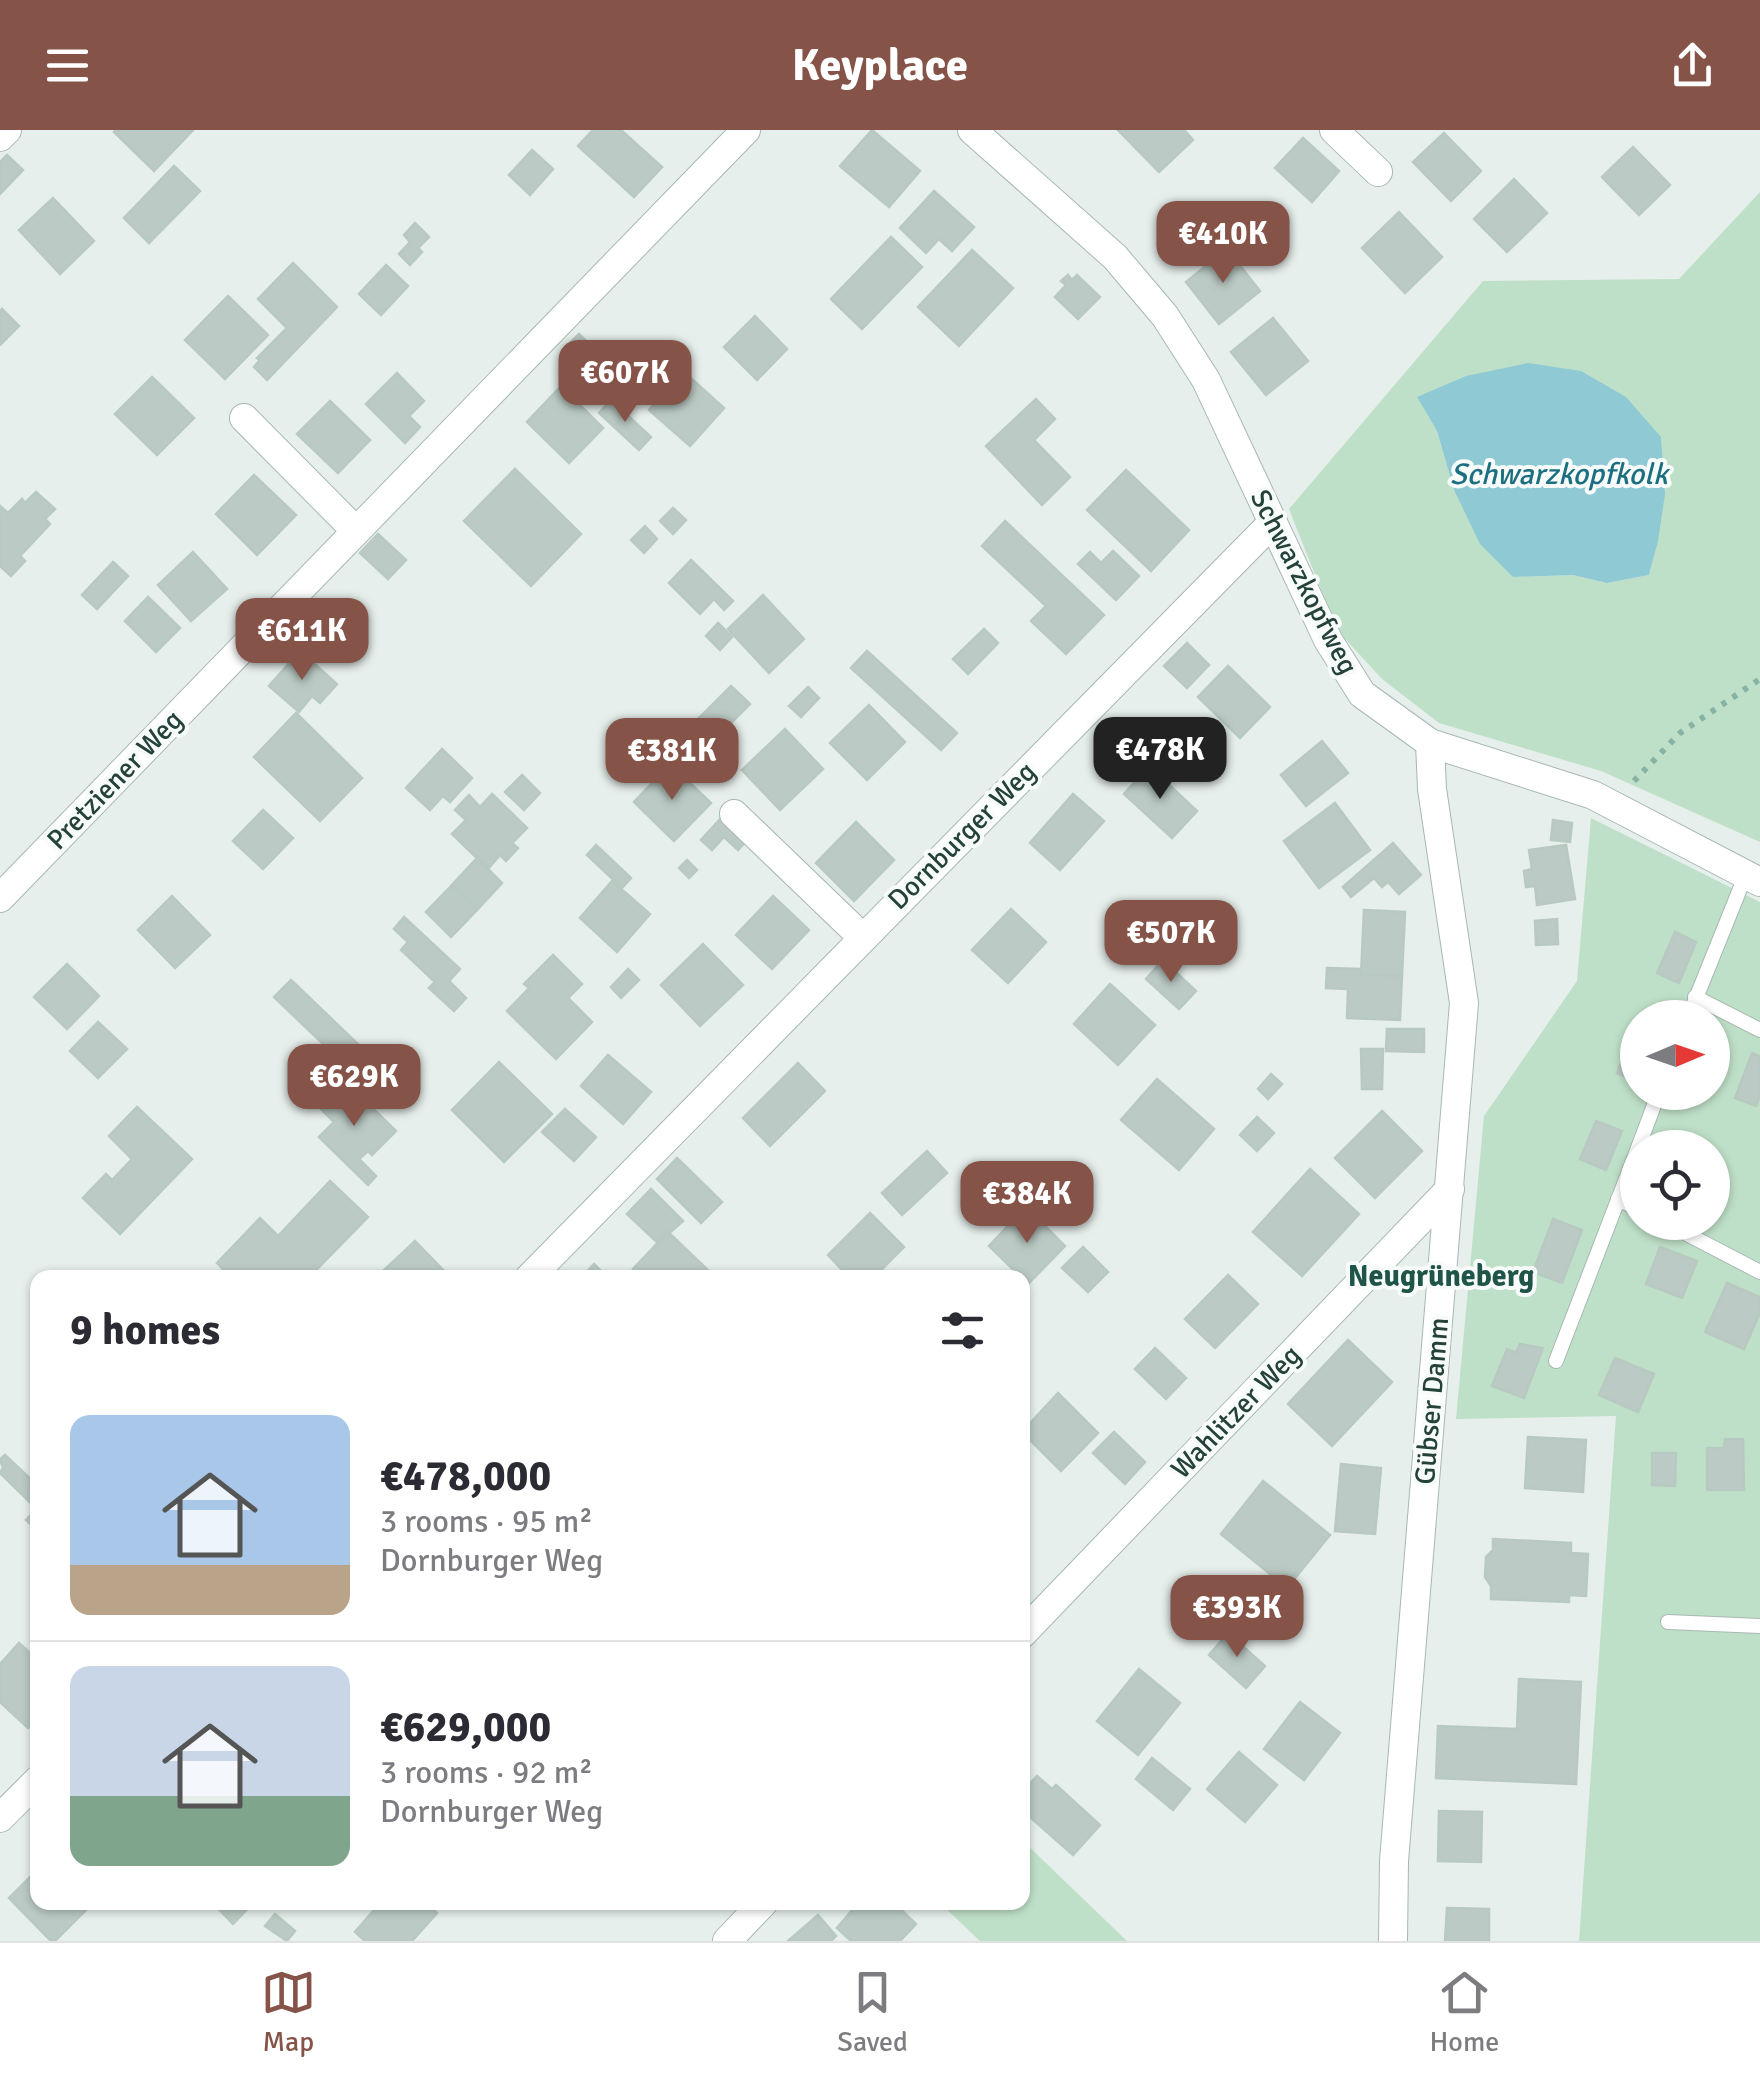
<!DOCTYPE html>
<html lang="en">
<head>
<meta charset="utf-8">
<style>
	:root { --surface:#fff; --page:#f7f7f7; --text:#2b2b33; --muted:#7c7c81; --line:#e1e1e2; --accent:#855347 }
	body { margin:0; font-family:Signika,sans-serif; background:var(--page); color:var(--text); height:100vh; display:flex; flex-direction:column; font-size:38px; white-space:nowrap }
	* { box-sizing:border-box; margin:0 }
	p { font-size:32px; color:var(--muted) }
	.icon { flex:none; width:55px; height:55px; fill:none; stroke:currentColor; stroke-width:2; stroke-linecap:round; stroke-linejoin:round }
	.map { position:relative; flex:1; overflow:hidden }
	.drawer { position:absolute; left:30px; top:1140px; width:1000px; height:640px; display:flex; flex-direction:column; background:var(--surface); border-radius:20px; box-shadow:0 2px 8px #0004 }
	.drawer>* { flex:none }
	.needle { width:65px; rotate:88deg }
	.tools { position:absolute; left:1620px; top:870px; display:grid; gap:20px }
	.tools a { display:grid; place-items:center; width:110px; height:110px; border-radius:50%; background:var(--surface); box-shadow:0 2px 8px #0004; font-size:50px }
	.price { position:absolute; translate:-50% -85px; padding:0 22px; border-radius:20px; background:var(--accent); color:#fff; font-size:32px; line-height:65px; filter:drop-shadow(0 2px 5px #0008) }
	.price::after { content:''; position:absolute; left:50%; top:60px; width:30px; height:22px; margin-left:-15px; background:inherit; clip-path:polygon(0 0,100% 0,50% 100%) }
	.price.on { background:#222; color:#fff }
	ul { padding:0; list-style:none }
	li { display:flex; align-items:center; gap:30px; height:250px; padding:0 40px }
	li+li { border-top:2px solid var(--line) }
	li span { display:grid; place-items:center; flex:none; width:280px; height:200px; border-radius:20px; color:#555 }
	li>.icon { margin-inline-start:auto }
	span .icon { width:120px; height:120px; fill:#fffc; stroke-width:1 }
	li b { font-size:42px }
	h2 { display:flex; justify-content:space-between; align-items:center; height:120px; padding:0 40px; font-size:42px }
	header { display:flex; justify-content:space-between; align-items:center; height:130px; padding:0 40px; background:var(--accent); color:#fff; font-size:45px; font-weight:700 }
	.tabs { display:flex; justify-content:space-around; align-items:center; height:140px; border-top:2px solid var(--line); background:var(--surface); font-size:28px; color:var(--muted) }
	.tabs a { display:grid; justify-items:center; gap:5px }
	.tabs .on { color:var(--accent) }
	.map>svg:first-child { display:block }
	.green { fill:#bfe0c8; fill-rule:evenodd }
	.water { fill:#8ec9d4 }
	.building { fill:#bbcac4; stroke:#b8c9c2; stroke-width:2.5 }
	.lines { fill:none; stroke-linecap:round; stroke-linejoin:round }
	.lane-casing { stroke:#a8b8b2; stroke-width:16 }
	.street-casing { stroke:#a8b8b2; stroke-width:30 }
	.path { stroke:#86b3a5; stroke-width:6; stroke-dasharray:5 8; stroke-linecap:butt }
	.lane { stroke:#fff; stroke-width:14 }
	.street { stroke:#fff; stroke-width:28 }
	.labels { text-anchor:middle; dominant-baseline:central; stroke-width:8; stroke-linejoin:round; paint-order:stroke }
	.street-label { font-size:28px; fill:#24423a; stroke:#f7fbf9 }
	.water-label { font-size:30px; font-style:italic; fill:#1c6f80; stroke:#f7fbf9 }
	.neighbourhood-label { font-size:30px; font-weight:bold; fill:#1f5548; stroke:#f7fbf9 }
</style>
</head>
<body>
<header><svg class="icon" aria-label="menu" viewBox="0 0 24 24"><path d="M4 6h16M4 12h16M4 18h16"/></svg>Keyplace<svg class="icon" aria-label="share" viewBox="0 0 24 24"><path d="M12 15V3M7 8l5-5 5 5M5 13v7h14v-7"/></svg></header>
<div class="map">
<svg width="1760" height="1811" viewBox="0 0 1760 1811">
	<rect width="100%" height="100%" fill="#e6efeb"/>
	<g class="green">
		<path d="M 1760,62 L 1760,712 L 1601,641 L 1439,593 L 1382,549 L 1337,500 L 1289,379 L 1483,151 L 1679,149 ZM 1417,267 L 1661,307 C 1664,360 1663,394 1649,445 L 1607,453 L 1573,445 L 1513,447 L 1454,360 L 1437,301 Z"/>
		<path d="M 1591,688 L 1760,772 L 1760,1811 L 1579,1811 L 1616,1286 L 1456,1289 L 1484,986 L 1577,851 ZM 1638,888 L 1712,888 L 1712,962 L 1638,962 ZM 1638,1018 L 1712,1018 L 1712,1092 L 1638,1092 Z"/>
		<polygon points="1023,1711 1127,1811 980,1811 940,1773 1022,1772"/>
	</g>
	<polygon class="water" points="1528,233 1581,241 1626,267 1661,307 1665,364 1658,411 1649,445 1607,453 1573,445 1513,447 1480,414 1454,360 1437,301 1417,267 1466,246"/>
	<g class="building">
		<polygon points="116,0 193,0 154,41 114,2"/>
		<polygon points="593,0 621,0 662,37 634,67 578,16"/>
		<polygon points="872,0 920,41 889,77 840,36"/>
		<polygon points="1118,0 1184,0 1193,10 1159,42"/>
		<polygon points="1444,3 1481,41 1451,71 1413,32"/>
		<polygon points="1303,8 1339,41 1312,72 1275,38"/>
		<polygon points="1633,17 1670,55 1639,85 1602,47"/>
		<polygon points="532,20 553,39 530,65 509,45"/>
		<polygon points="7,25 23,40 0,64 0,32"/>
		<polygon points="174,36 200,61 149,113 124,88"/>
		<polygon points="1514,49 1547,83 1507,122 1474,89"/>
		<polygon points="934,61 974,97 952,121 939,109 926,123 900,98"/>
		<polygon points="53,68 94,111 60,144 19,100"/>
		<polygon points="1399,82 1442,127 1405,163 1362,118"/>
		<polygon points="415,93 429,107 418,118 422,122 410,135 399,124 410,112 404,105"/>
		<polygon points="891,107 922,137 862,199 831,169"/>
		<polygon points="1227,119 1260,161 1219,194 1186,152"/>
		<polygon points="972,120 1013,158 959,216 918,177"/>
		<polygon points="293,133 337,177 267,250 254,237 260,230 257,228 287,198 258,169"/>
		<polygon points="386,135 408,156 381,185 359,164"/>
		<polygon points="1068,145 1072,150 1077,145 1100,167 1078,189 1055,167 1066,155 1061,151"/>
		<polygon points="228,166 268,205 225,249 185,210"/>
		<polygon points="2,179 19,196 0,215 0,181"/>
		<polygon points="755,186 787,219 757,250 724,217"/>
		<polygon points="1273,188 1308,231 1266,265 1231,222"/>
		<polygon points="579,204 611,236 595,252 562,221"/>
		<polygon points="684,242 724,278 690,316 649,280"/>
		<polygon points="397,243 424,271 409,286 420,297 405,313 366,274"/>
		<polygon points="152,247 194,288 157,325 115,284"/>
		<polygon points="561,256 603,298 569,333 527,292"/>
		<polygon points="1036,269 1055,289 1034,310 1070,347 1042,375 986,316"/>
		<polygon points="611,270 651,307 639,320 599,283"/>
		<polygon points="330,271 370,310 338,343 297,304"/>
		<polygon points="515,339 581,404 531,456 464,391"/>
		<polygon points="1126,340 1189,400 1151,441 1087,380"/>
		<polygon points="254,345 296,385 257,425 216,384"/>
		<polygon points="36,362 55,379 45,389 50,394 20,426 25,431 11,446 0,436 0,376 8,383 22,369 25,373"/>
		<polygon points="673,378 686,390 673,404 660,391"/>
		<polygon points="1005,391 1104,485 1066,524 1031,491 1046,476 982,416"/>
		<polygon points="645,396 657,409 644,423 631,410"/>
		<polygon points="378,404 406,430 388,449 360,423"/>
		<polygon points="1113,421 1139,446 1116,470 1078,434 1090,422 1101,433"/>
		<polygon points="193,422 227,459 191,491 158,455"/>
		<polygon points="691,430 733,471 724,480 714,469 700,484 669,453"/>
		<polygon points="113,432 128,446 97,479 82,465"/>
		<polygon points="763,465 804,509 769,543 728,499"/>
		<polygon points="148,467 180,498 156,522 125,491"/>
		<polygon points="718,493 732,507 720,520 706,506"/>
		<polygon points="984,499 998,513 968,544 953,529"/>
		<polygon points="1187,513 1209,535 1187,558 1164,536"/>
		<polygon points="300,521 337,554 320,573 312,566 299,582 269,556"/>
		<polygon points="867,521 957,603 941,620 851,538"/>
		<polygon points="1228,536 1270,577 1240,608 1198,567"/>
		<polygon points="731,556 750,574 711,613 693,594"/>
		<polygon points="808,557 819,568 801,587 789,576"/>
		<polygon points="869,575 905,612 867,650 830,613"/>
		<polygon points="296,583 362,648 320,691 254,627"/>
		<polygon points="785,599 823,639 780,680 742,640"/>
		<polygon points="1322,611 1348,643 1306,676 1281,645"/>
		<polygon points="442,619 472,648 450,672 443,666 430,680 406,658"/>
		<polygon points="670,634 711,673 674,711 634,672"/>
		<polygon points="1149,636 1197,681 1172,708 1124,664"/>
		<polygon points="522,645 540,663 524,680 505,662"/>
		<polygon points="492,664 527,698 512,713 518,718 506,731 500,725 488,739 452,704 466,690 455,680 469,665 480,677"/>
		<polygon points="1073,664 1104,691 1060,740 1030,713"/>
		<polygon points="1335,673 1370,720 1319,758 1284,711"/>
		<polygon points="263,680 293,708 263,739 233,711"/>
		<polygon points="722,687 747,710 738,720 724,707 712,720 701,710"/>
		<polygon points="1553,690 1572,693 1570,712 1551,710"/>
		<polygon points="856,692 894,730 854,771 816,733"/>
		<polygon points="1393,713 1421,745 1399,764 1388,752 1382,757 1374,748 1351,767 1343,757"/>
		<polygon points="596,715 631,748 622,758 587,725"/>
		<polygon points="1566,715 1575,769 1537,775 1535,756 1526,757 1524,741 1532,739 1529,720"/>
		<polygon points="477,728 502,753 477,780 452,755"/>
		<polygon points="687,730 697,740 689,748 679,738"/>
		<polygon points="612,751 650,784 617,822 580,788"/>
		<polygon points="452,755 477,780 451,807 426,782"/>
		<polygon points="172,766 210,805 175,838 138,800"/>
		<polygon points="773,766 809,800 772,839 736,805"/>
		<polygon points="1011,779 1046,812 1008,853 972,820"/>
		<polygon points="1364,780 1405,782 1402,846 1361,845"/>
		<polygon points="404,787 460,839 449,851 466,868 454,881 429,858 435,852 401,820 408,812 394,799"/>
		<polygon points="1557,789 1558,814 1536,815 1535,791"/>
		<polygon points="1675,802 1696,812 1679,853 1657,843"/>
		<polygon points="703,814 743,855 700,896 661,855"/>
		<polygon points="553,825 582,854 568,868 592,892 556,929 507,881 529,858 524,854"/>
		<polygon points="1163,830 1196,861 1179,879 1146,849"/>
		<polygon points="67,834 99,866 67,899 34,867"/>
		<polygon points="1327,838 1361,839 1361,845 1402,846 1400,890 1347,888 1348,859 1326,858"/>
		<polygon points="628,839 639,850 621,868 611,857"/>
		<polygon points="291,850 361,917 344,934 274,867"/>
		<polygon points="1110,854 1155,895 1118,935 1074,894"/>
		<polygon points="98,892 127,919 98,948 70,921"/>
		<polygon points="1637,895 1638,895 1638,952 1617,943"/>
		<polygon points="1387,899 1424,899 1424,922 1386,921"/>
		<polygon points="1361,919 1383,919 1382,959 1362,959"/>
		<polygon points="1752,923 1760,926 1760,966 1756,976 1735,968"/>
		<polygon points="608,925 651,962 623,994 581,956"/>
		<polygon points="499,932 552,984 504,1032 452,980"/>
		<polygon points="798,933 825,961 770,1016 743,988"/>
		<polygon points="1271,944 1282,954 1268,969 1258,959"/>
		<polygon points="1157,949 1214,999 1179,1040 1121,990"/>
		<polygon points="344,950 396,1001 372,1025 368,1021 359,1029 376,1046 368,1055 319,1007 334,992 319,977"/>
		<polygon points="137,977 192,1029 120,1104 83,1068 106,1044 112,1050 132,1029 109,1006"/>
		<polygon points="565,979 596,1007 574,1031 542,1002"/>
		<polygon points="1382,981 1422,1021 1375,1068 1335,1028"/>
		<polygon points="1257,987 1274,1003 1257,1021 1240,1005"/>
		<polygon points="1596,991 1622,1001 1606,1040 1580,1029"/>
		<polygon points="927,1021 947,1043 902,1085 882,1063"/>
		<polygon points="677,1028 722,1072 701,1093 657,1049"/>
		<polygon points="1310,1039 1359,1084 1302,1146 1253,1102"/>
		<polygon points="330,1051 368,1087 315,1141 322,1148 232,1148 217,1133 260,1088 278,1106"/>
		<polygon points="651,1059 683,1091 658,1113 627,1084"/>
		<polygon points="1026,1077 1065,1116 1028,1154 989,1116"/>
		<polygon points="870,1083 904,1117 873,1148 850,1148 828,1125"/>
		<polygon points="1553,1089 1582,1100 1562,1153 1533,1142"/>
		<polygon points="668,1102 712,1144 708,1148 642,1148 633,1139"/>
		<polygon points="415,1111 449,1146 447,1148 389,1148 383,1141"/>
		<polygon points="1083,1117 1108,1142 1088,1162 1062,1138"/>
		<polygon points="1660,1117 1697,1131 1682,1168 1646,1154"/>
		<polygon points="594,1134 608,1148 581,1148"/>
		<polygon points="1228,1145 1258,1174 1215,1218 1185,1189"/>
		<polygon points="1727,1153 1760,1167 1760,1183 1744,1219 1705,1202"/>
		<polygon points="1348,1210 1392,1252 1332,1316 1288,1274"/>
		<polygon points="1520,1214 1543,1218 1524,1268 1492,1256 1507,1219 1516,1223"/>
		<polygon points="1155,1218 1186,1248 1166,1269 1135,1239"/>
		<polygon points="1615,1228 1654,1244 1638,1282 1599,1265"/>
		<polygon points="1058,1263 1098,1303 1061,1341 1022,1302"/>
		<polygon points="1114,1302 1145,1332 1125,1354 1093,1323"/>
		<polygon points="1528,1307 1586,1310 1583,1362 1525,1358"/>
		<polygon points="1725,1309 1743,1309 1744,1360 1707,1360 1707,1318 1724,1318"/>
		<polygon points="1652,1323 1676,1323 1675,1356 1652,1355"/>
		<polygon points="5,1325 38,1356 38,1401 26,1390 37,1379 0,1343 3,1338 0,1329"/>
		<polygon points="1341,1334 1381,1338 1375,1404 1335,1401"/>
		<polygon points="1263,1351 1330,1405 1287,1458 1221,1404"/>
		<polygon points="1493,1409 1571,1413 1571,1423 1588,1424 1586,1466 1569,1465 1569,1472 1491,1469 1491,1456 1485,1447 1486,1427 1493,1420"/>
		<polygon points="1228,1503 1265,1536 1246,1558 1209,1525"/>
		<polygon points="19,1513 38,1530 38,1588 28,1598 0,1572 0,1534"/>
		<polygon points="1139,1539 1180,1573 1138,1625 1097,1591"/>
		<polygon points="1519,1549 1581,1552 1576,1654 1436,1648 1438,1596 1517,1599"/>
		<polygon points="1300,1572 1340,1603 1304,1650 1264,1619"/>
		<polygon points="1239,1622 1277,1655 1245,1692 1207,1659"/>
		<polygon points="1152,1628 1190,1659 1173,1680 1136,1649"/>
		<polygon points="1037,1646 1052,1659 1056,1655 1100,1695 1073,1725 1022,1680 1022,1662"/>
		<polygon points="1439,1681 1482,1682 1481,1732 1438,1731"/>
		<polygon points="38,1739 38,1772 94,1772 55,1811 51,1811 9,1768"/>
		<polygon points="212,1772 254,1772 233,1794"/>
		<polygon points="381,1772 425,1772 437,1783 412,1811 365,1811 355,1802"/>
		<polygon points="859,1772 893,1772 916,1794 900,1811 851,1811 837,1798"/>
		<polygon points="1447,1778 1489,1779 1489,1811 1445,1811"/>
		<polygon points="275,1784 295,1801 287,1811 265,1796"/>
		<polygon points="818,1785 836,1806 831,1811 788,1811"/>
	</g>
	<g class="lines">
		<defs>
			<g id="lane">
				<polyline points="1695,867 1760,900"/>
				<polyline points="1688,888 1746,744"/>
				<polyline points="1638,1018 1659,962"/>
				<polyline points="1618,1069 1638,1079"/>
				<polyline points="1664,1092 1760,1142"/>
				<polyline points="1556,1231 1638,1018"/>
				<polyline points="1668,1492 1760,1496"/>
			</g>
			<g id="street">
				<polyline points="972,0 1115,127 1165,186 1206,250 1328,510 1362,564 1430,613 1593,665 1760,752"/>
				<polyline points="1334,0 1378,42"/>
				<polyline points="0,7 7,0"/>
				<polyline points="244,288 356,401"/>
				<polyline points="734,684 862,807"/>
				<polyline points="0,768 746,0"/>
				<polyline points="529,1148 1273,392"/>
				<polyline points="1022,1504 1450,1059"/>
				<polyline points="0,1688 38,1650"/>
				<polyline points="727,1811 764,1772"/>
				<polyline points="1393,1811 1394,1731 1464,873 1432,659 1430,613"/>
			</g>
		</defs>
		<use href="#lane" class="lane-casing"/>
		<use href="#street" class="street-casing"/>
		<polyline class="path" points="1634,651 1680,603 1760,549"/>
		<use href="#lane" class="lane"/>
		<use href="#street" class="street"/>
	</g>
	<g class="labels">
		<g class="street-label">
			<text transform="translate(1304 452) rotate(63)">Schwarzkopfweg</text>
			<text transform="translate(115 650) rotate(-46)">Pretziener Weg</text>
			<text transform="translate(962 706) rotate(-45)">Dornburger Weg</text>
			<text transform="translate(1432 1271) rotate(-85)">Gübser Damm</text>
			<text transform="translate(1236 1282) rotate(-46)">Wahlitzer Weg</text>
		</g>
		<g class="water-label">
			<text x="1559" y="344">Schwarzkopfkolk</text>
		</g>
		<g class="neighbourhood-label">
			<text x="1441" y="1146">Neugrüneberg</text>
		</g>
	</g>
</svg>
<div class="tools">
<a><svg class="needle" viewBox="-14 -14 28 28"><path d="M0-13l5 13h-10z" fill="#e53935"/><path d="M0 13l5-13h-10z" fill="#7c7c81"/></svg></a>
<a><svg class="icon" aria-label="locate" viewBox="0 0 24 24"><circle cx="12" cy="12" r="6"/><path d="M12 2v4M12 18v4M2 12h4M18 12h4"/></svg></a>
</div>
<b class="price" style="left:1223px;top:156px">€410K</b>
<b class="price" style="left:625px;top:295px">€607K</b>
<b class="price" style="left:302px;top:553px">€611K</b>
<b class="price on" style="left:1160px;top:672px">€478K</b>
<b class="price" style="left:672px;top:673px">€381K</b>
<b class="price" style="left:1171px;top:855px">€507K</b>
<b class="price" style="left:354px;top:999px">€629K</b>
<b class="price" style="left:1027px;top:1116px">€384K</b>
<b class="price" style="left:1237px;top:1530px">€393K</b>
<section class="drawer">
<h2>9 homes<svg class="icon" aria-label="filters" viewBox="0 0 24 24"><path d="M4 7h16M4 17h16"/><circle cx="9" cy="7" r="2"/><circle cx="15" cy="17" r="2"/></svg></h2>
<ul>
<li><span style="background:linear-gradient(#a9c7e8 75%,#b9a48a 0)"><svg class="icon" aria-label="home" viewBox="0 0 24 24"><path d="M3 11l9-7 9 7M6 9v11h12V9"/></svg></span><div><b>€478,000</b><p>3 rooms · 95 m²</p><p>Dornburger Weg</p></div></li>
<li><span style="background:linear-gradient(#c9d6e8 65%,#7fa58c 0)"><svg class="icon" aria-label="home" viewBox="0 0 24 24"><path d="M3 11l9-7 9 7M6 9v11h12V9"/></svg></span><div><b>€629,000</b><p>3 rooms · 92 m²</p><p>Dornburger Weg</p></div></li>
</ul>
</section>
</div>
<nav class="tabs">
<a class="on"><svg class="icon" aria-label="map" viewBox="0 0 24 24"><path d="M3 6l6-2 6 2 6-2v14l-6 2-6-2-6 2zM9 4v14M15 6v14"/></svg>Map</a>
<a><svg class="icon" aria-label="saved" viewBox="0 0 24 24"><path d="M7 4h10v16l-5-4-5 4z"/></svg>Saved</a>
<a><svg class="icon" aria-label="home" viewBox="0 0 24 24"><path d="M3 11l9-7 9 7M6 9v11h12V9"/></svg>Home</a>
</nav>
</body>
</html>
